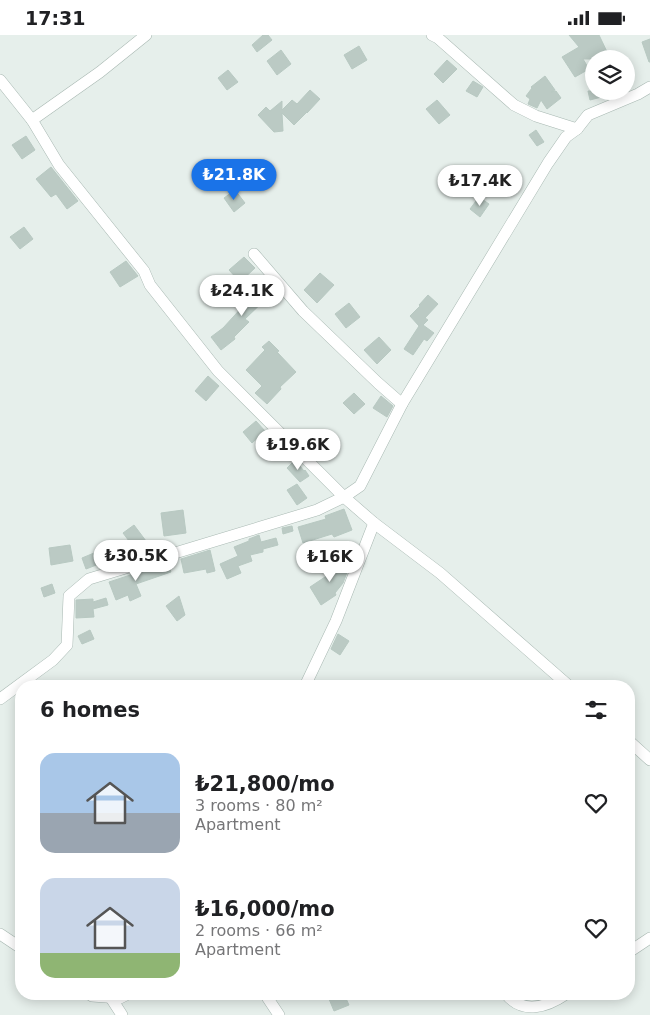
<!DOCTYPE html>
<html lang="en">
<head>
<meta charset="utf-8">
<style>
	:root { --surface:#fff; --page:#f2f2f2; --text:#202124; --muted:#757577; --accent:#1a73e8 }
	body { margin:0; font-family:"DejaVu Sans",sans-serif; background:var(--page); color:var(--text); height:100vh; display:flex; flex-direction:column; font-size:19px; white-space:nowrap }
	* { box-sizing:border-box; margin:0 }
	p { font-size:16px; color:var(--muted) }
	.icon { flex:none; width:28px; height:28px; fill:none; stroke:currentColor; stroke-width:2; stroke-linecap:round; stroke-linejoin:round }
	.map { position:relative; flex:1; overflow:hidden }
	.panel { position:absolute; left:15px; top:645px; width:620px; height:320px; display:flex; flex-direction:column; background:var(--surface); border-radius:20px; box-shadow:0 2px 12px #0003 }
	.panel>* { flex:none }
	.fabs { position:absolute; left:585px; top:15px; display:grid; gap:10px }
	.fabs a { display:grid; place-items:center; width:50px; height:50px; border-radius:50%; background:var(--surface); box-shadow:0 2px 12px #0003; font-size:25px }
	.price { position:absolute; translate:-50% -42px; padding:0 11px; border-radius:18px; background:#fff; color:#222; font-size:16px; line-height:32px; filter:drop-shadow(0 1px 2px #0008) }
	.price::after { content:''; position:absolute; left:50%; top:30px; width:15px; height:11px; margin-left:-8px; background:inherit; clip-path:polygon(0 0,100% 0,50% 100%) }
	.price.current { background:var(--accent); color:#fff }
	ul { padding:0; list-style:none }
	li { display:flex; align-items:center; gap:15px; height:125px; padding:0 25px }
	li span { display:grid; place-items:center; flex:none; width:140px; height:100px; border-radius:15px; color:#555 }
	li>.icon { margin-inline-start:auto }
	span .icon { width:60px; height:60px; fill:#fffc; stroke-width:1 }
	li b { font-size:21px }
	h2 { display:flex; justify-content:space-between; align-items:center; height:60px; padding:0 25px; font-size:21px }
	.status { display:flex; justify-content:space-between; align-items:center; height:35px; padding:0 25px; background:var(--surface); direction:ltr }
	.status svg { height:14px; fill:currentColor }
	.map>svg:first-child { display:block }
	.building { fill:#bbcac4; stroke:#b8c9c2 }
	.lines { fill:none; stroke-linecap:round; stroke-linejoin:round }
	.minor-casing { stroke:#a8b8b2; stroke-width:12 }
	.minor { stroke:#fff; stroke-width:11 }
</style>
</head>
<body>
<div class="status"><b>17:31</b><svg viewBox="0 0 49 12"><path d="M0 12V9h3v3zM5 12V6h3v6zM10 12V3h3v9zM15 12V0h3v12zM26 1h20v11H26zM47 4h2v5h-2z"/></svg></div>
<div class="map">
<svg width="650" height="980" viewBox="0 0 650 980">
	<rect width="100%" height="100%" fill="#e6efeb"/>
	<g class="building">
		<polygon points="263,0 268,0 272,5 257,17 252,10"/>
		<polygon points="569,0 599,0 609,21 604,24 601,24 597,18 598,24 583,24 589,34 575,42 562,22 579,12"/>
		<polygon points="650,4 650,27 649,27 642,7"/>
		<polygon points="359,11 367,25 352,34 344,20"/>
		<polygon points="281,15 291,29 277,40 267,26"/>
		<polygon points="447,25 457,34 443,48 434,39"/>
		<polygon points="228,35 238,47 227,55 218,43"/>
		<polygon points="545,41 555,55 551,57 556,56 561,63 547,74 541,65 537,73 528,69 530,64 526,61 532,53 531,52"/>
		<polygon points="473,46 483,52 477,62 466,56"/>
		<polygon points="310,55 320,64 307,78 307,77 294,90 282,78 283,96 274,97 258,80 266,72 270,76 282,66 282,75 292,65 297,69"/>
		<polygon points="588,56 613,56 613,59 590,65"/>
		<polygon points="437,65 450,80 439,89 426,74"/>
		<polygon points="536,95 544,107 537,111 529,100"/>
		<polygon points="26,101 35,115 22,124 12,110"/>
		<polygon points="51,132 78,166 67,174 56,159 51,162 36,144"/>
		<polygon points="235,155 245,168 234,177 224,163"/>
		<polygon points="479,162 489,169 480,182 470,174"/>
		<polygon points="24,192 33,204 20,214 10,202"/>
		<polygon points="244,222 255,233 240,247 229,235"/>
		<polygon points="126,226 138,241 120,252 110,237"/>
		<polygon points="320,238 334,250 317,268 304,255"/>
		<polygon points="269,248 278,259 271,266 268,262 245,284 249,287 234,302 235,304 221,315 211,302 223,293 245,269 240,264 247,258 252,264"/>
		<polygon points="428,260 438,269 425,283 428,285 423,290 434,298 427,306 424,304 413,320 404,314 419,291 410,281 420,271 419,270"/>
		<polygon points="349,268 360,282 346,293 335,279"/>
		<polygon points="379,302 391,315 377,329 364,315"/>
		<polygon points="269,306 279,316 277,317 296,337 280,352 281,354 267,369 255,358 262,351 246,335 265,315 262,312"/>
		<polygon points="208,341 219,351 206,366 195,356"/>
		<polygon points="354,358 365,369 354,379 343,368"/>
		<polygon points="381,361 393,371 387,382 373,373"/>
		<polygon points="256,386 265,396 252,408 243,397"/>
		<polygon points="295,425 304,436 305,435 309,441 300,447 287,433"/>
		<polygon points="297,449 307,463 297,470 287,455"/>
		<polygon points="344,474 352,495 334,502 332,499 303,508 298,492 326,484 325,481"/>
		<polygon points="183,475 186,498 164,501 161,478"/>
		<polygon points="134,490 146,506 135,514 123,498"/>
		<polygon points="292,491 293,496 283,499 282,493"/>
		<polygon points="259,500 261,507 276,503 278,510 263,514 263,517 250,520 252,526 238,531 241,538 227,544 220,529 238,521 234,512 249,506 249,504"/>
		<polygon points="70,510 73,526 51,530 49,513"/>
		<polygon points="310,512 312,520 306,522 303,514"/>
		<polygon points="210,515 215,536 207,538 206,534 184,538 181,524"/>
		<polygon points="94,518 99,529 86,534 82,523"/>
		<polygon points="340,525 349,532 343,548 335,558 336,560 321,570 310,552 328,540"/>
		<polygon points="167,528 171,537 136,549 141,561 130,566 128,560 116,565 109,547"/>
		<polygon points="52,549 55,558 44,562 41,553"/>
		<polygon points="179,561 185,580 177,586 166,571"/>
		<polygon points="106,563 108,570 93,574 94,582 76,583 76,565 93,564 93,567"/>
		<polygon points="90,595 94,604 82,609 78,601"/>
		<polygon points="338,599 349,606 340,620 331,614"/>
		<polygon points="327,959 344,959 349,970 334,976"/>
	</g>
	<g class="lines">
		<defs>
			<g id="minor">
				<polyline points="432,0 438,3 514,70 536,81 577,94"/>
				<polyline points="0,45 32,85 59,130 144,236 150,250 218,336 344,462 374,488 440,538 569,651"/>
				<polyline points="32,85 100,37 146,0"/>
				<polyline points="254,219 303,276 378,348 402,369"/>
				<polyline points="305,651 336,586 374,488"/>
				<polyline points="0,664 53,625 67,610 69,561 89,544 317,475 344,462 360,451 402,369 548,128 566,102 577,94 588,80 638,59 650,52"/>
				<polyline points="629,706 650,725"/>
				<polyline points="0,899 21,913"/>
				<polyline points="629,917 650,903"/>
				<polyline points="89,959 92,961 120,963 128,959"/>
				<polyline points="265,959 279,980"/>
				<path d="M 506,959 C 523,980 547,972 566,959"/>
				<polyline points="111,963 122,980"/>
			</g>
		</defs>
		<use href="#minor" class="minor-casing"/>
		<use href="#minor" class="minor"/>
	</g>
</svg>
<div class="fabs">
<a><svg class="icon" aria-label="layers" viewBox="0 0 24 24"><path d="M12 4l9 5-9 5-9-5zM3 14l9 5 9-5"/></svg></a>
</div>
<b class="price current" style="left:234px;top:166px">₺21.8K</b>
<b class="price" style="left:480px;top:172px">₺17.4K</b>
<b class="price" style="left:242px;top:282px">₺24.1K</b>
<b class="price" style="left:298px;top:436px">₺19.6K</b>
<b class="price" style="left:136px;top:547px">₺30.5K</b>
<b class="price" style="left:330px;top:548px">₺16K</b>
<section class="panel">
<h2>6 homes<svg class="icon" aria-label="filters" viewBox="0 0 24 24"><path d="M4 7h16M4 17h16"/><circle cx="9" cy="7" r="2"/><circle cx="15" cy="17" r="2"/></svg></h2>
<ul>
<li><span style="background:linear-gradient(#a9c7e8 60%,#9aa5b1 0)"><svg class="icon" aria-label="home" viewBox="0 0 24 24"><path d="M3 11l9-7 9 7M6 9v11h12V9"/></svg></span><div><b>₺21,800/mo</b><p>3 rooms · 80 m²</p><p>Apartment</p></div><svg class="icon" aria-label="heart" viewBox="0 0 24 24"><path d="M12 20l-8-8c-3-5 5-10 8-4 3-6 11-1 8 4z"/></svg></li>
<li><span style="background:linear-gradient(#c9d6e8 75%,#8fb573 0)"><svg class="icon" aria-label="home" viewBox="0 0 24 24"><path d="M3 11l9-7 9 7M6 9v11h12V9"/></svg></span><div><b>₺16,000/mo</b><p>2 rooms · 66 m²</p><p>Apartment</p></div><svg class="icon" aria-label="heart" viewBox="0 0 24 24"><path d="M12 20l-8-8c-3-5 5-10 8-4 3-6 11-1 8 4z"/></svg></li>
</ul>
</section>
</div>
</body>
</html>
